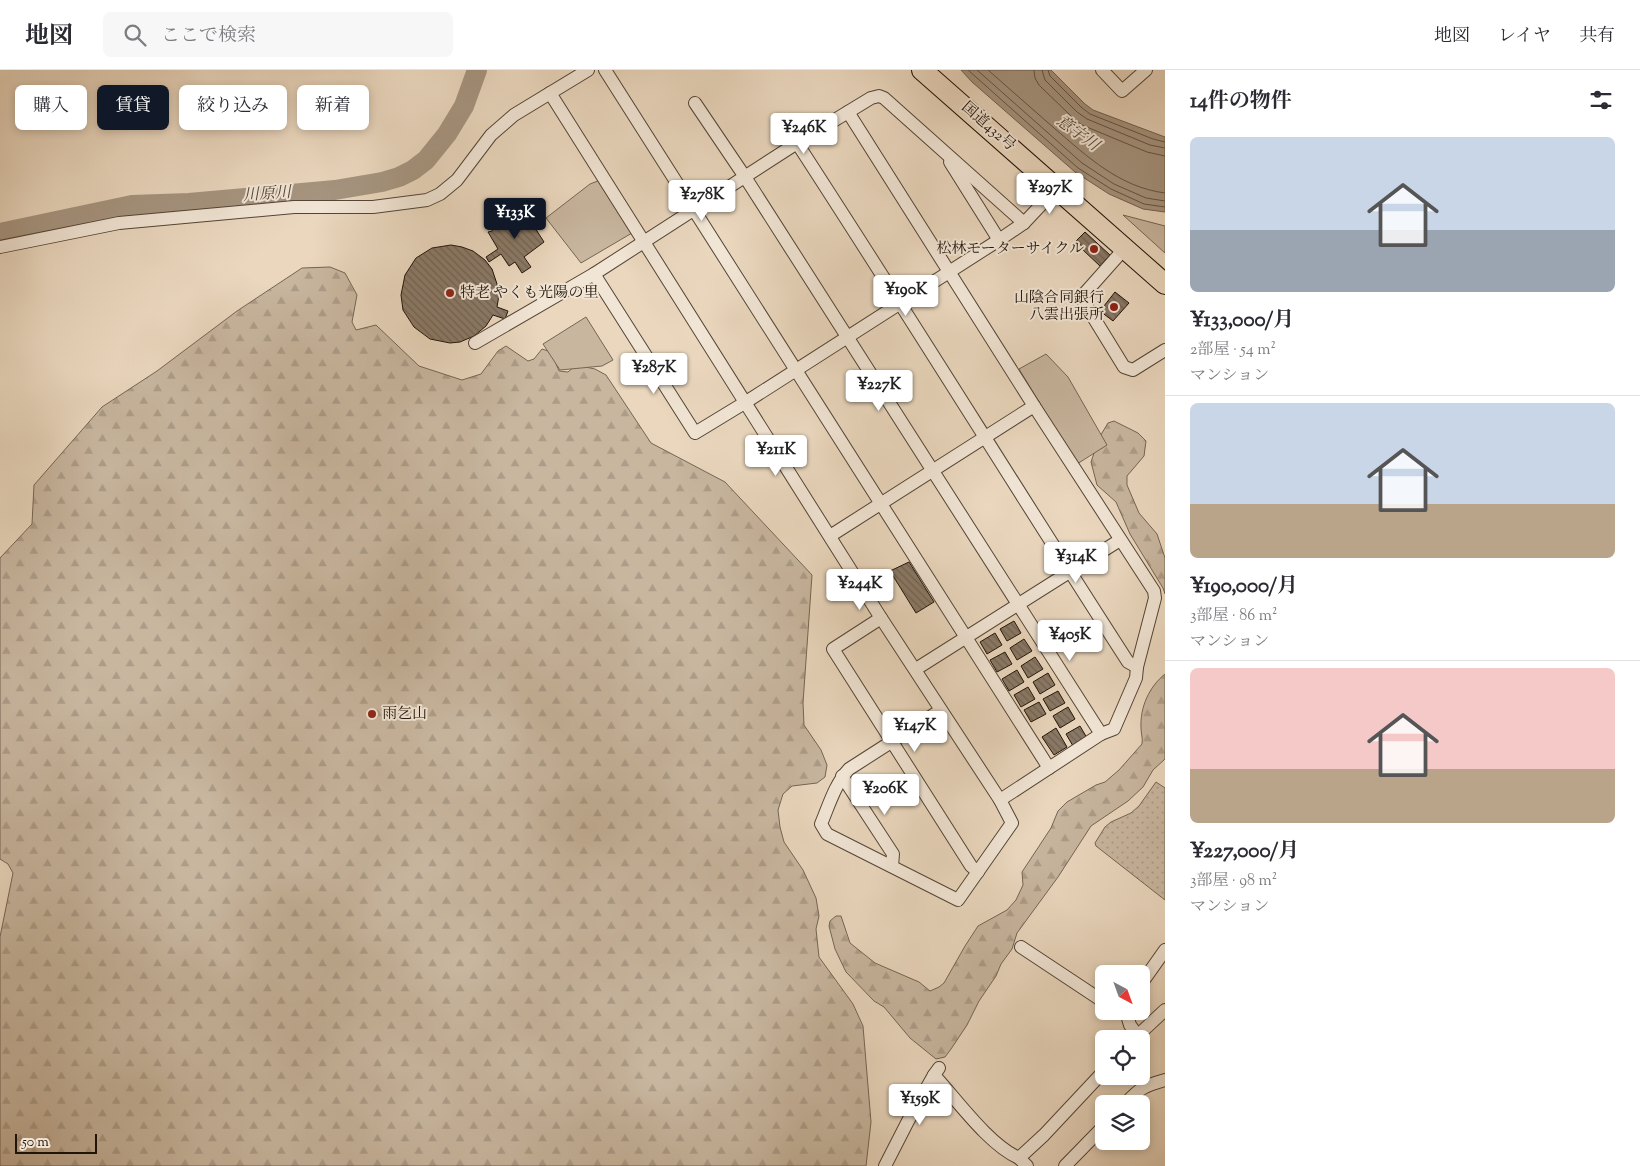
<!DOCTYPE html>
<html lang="ja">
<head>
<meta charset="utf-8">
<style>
	:root { --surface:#fff; --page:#f7f7f7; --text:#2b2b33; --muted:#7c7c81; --line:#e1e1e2; --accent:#111827 }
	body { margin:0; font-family:"Sorts Mill Goudy","Noto Serif JP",serif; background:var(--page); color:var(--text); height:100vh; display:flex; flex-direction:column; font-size:19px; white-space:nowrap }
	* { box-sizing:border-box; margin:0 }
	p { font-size:16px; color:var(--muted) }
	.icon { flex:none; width:28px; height:28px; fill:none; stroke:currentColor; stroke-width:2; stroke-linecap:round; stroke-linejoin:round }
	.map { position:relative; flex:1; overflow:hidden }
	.panel { display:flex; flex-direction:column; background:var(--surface); width:475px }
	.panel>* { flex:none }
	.top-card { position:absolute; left:15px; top:15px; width:475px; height:45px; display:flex; gap:10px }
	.needle { width:32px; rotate:139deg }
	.fabs { position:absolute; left:1095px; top:895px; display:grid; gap:10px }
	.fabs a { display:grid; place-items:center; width:55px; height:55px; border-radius:8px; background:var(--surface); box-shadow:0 2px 8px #0003; font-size:25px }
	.scale { position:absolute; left:15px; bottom:12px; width:82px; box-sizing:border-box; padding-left:5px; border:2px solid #211409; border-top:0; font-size:14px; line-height:18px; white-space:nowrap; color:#211409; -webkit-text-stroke:4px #f1e5d5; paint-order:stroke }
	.price { position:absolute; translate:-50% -42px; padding:0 11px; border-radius:5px; background:#fff; color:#222; font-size:16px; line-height:32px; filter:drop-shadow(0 1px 2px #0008) }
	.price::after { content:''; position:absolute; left:50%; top:30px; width:15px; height:11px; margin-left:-8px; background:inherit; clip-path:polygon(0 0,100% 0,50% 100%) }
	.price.current { background:var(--accent); color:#fff }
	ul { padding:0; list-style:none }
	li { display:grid; align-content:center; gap:10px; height:265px; padding:0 25px }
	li+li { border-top:1px solid var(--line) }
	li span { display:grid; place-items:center; height:155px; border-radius:8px; color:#555 }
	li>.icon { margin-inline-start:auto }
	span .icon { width:90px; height:90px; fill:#fffc; stroke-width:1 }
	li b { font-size:21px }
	h2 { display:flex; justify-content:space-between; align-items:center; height:60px; padding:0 25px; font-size:21px }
	.chip { padding:0 18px; border-radius:8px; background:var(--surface); box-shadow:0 2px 8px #0003; font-size:18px; line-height:45px }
	.chip.current { background:var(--accent); color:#fff }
	header { display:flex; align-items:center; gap:30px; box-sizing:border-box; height:70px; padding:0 25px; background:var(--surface); border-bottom:1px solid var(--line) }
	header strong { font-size:24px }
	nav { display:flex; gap:28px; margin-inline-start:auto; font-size:18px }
	.search { width:350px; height:45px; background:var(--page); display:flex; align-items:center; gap:12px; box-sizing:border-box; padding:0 18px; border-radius:8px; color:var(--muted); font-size:19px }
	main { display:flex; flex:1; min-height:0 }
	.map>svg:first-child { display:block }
	.grass { fill:url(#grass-dots); stroke:#746554 }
	.forest { fill:url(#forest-firs); stroke:#746554 }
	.park { fill:#c8b69f; stroke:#746554 }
	.water { fill:#a69580; stroke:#716150 }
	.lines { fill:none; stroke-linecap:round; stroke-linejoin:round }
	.shore { stroke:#645444; stroke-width:1 }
	.river { stroke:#a69580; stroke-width:20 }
	.building { fill:url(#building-back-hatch); stroke:#211409 }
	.minor-casing { stroke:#534536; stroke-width:14 }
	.trunk-casing { stroke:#211409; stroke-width:22 }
	.minor { stroke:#f1e5d5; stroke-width:12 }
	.trunk { stroke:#ead7be; stroke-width:20 }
	.poi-dot { fill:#8f2418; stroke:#f1e5d5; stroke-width:2 }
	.labels { text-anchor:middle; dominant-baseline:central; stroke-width:4; stroke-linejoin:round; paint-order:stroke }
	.street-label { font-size:15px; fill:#211409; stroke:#f1e5d5 }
	.poi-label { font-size:15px; fill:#211409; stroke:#f1e5d5; text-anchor:end }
	.water-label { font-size:16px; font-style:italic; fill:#564839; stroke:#f1e5d5 }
</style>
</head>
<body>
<header>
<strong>地図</strong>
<div class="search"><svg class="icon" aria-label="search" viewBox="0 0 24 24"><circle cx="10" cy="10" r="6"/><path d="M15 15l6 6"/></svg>ここで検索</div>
<nav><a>地図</a><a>レイヤ</a><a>共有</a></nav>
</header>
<main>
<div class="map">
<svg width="1165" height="1096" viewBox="0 0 1165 1096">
	<defs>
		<pattern id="grass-dots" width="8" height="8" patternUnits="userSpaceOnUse" patternTransform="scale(1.25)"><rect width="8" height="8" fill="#c8b69f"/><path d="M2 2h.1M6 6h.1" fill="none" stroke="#ac9c88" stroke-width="1.8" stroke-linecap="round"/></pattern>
		<pattern id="forest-firs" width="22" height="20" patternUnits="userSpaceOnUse" patternTransform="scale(1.25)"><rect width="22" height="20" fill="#c8b69f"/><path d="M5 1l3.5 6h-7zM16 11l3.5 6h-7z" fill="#ac9c88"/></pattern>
		<pattern id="building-back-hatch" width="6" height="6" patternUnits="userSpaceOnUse" patternTransform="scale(1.25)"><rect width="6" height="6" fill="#8a7967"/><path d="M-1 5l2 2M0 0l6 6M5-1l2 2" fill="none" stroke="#706253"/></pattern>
	</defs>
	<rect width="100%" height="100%" fill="#ead7be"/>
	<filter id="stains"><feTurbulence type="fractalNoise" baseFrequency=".004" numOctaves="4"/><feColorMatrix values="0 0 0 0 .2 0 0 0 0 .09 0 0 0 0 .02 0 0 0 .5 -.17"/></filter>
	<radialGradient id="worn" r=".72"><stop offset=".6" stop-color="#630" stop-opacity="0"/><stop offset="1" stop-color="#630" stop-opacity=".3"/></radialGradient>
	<polygon class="grass" points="1156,712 1165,718 1165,830 1096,776 1095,773 1105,757 1111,752 1131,743 1139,736"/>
	<g class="forest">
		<polygon points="330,197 345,203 357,225 352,252 356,260 376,255 419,296 462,310 481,304 498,281 506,276 528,291 534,289 542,279 551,282 559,301 568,302 576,295 595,299 606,305 651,373 725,412 812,505 803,633 804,655 821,680 827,695 825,707 817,713 792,716 783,724 778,740 780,757 784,772 803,800 816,828 819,846 816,859 819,887 853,934 863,956 871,1052 866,1096 0,1096 0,867 13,803 8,794 0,789 0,488 32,454 34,415 102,337 157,301 237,241 302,198"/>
		<polygon points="1114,351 1138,363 1146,371 1144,386 1127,406 1127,415 1139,443 1157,464 1165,488 1165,524 1163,518 1130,464 1116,432 1097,415 1091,392 1099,368 1108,353"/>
		<path d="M 1165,604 L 1165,689 L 1153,700 L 1143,717 L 1128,731 L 1091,756 L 1058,807 L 1017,863 L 1012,879 L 1001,894 L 996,906 L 979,931 L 967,955 L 951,979 L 945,987 L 936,989 L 910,968 L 884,937 L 874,931 L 846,902 L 835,879 L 829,856 L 830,851 L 836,846 L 841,846 L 850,873 L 875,893 L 919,912 L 930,921 L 939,917 L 944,913 L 965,876 L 978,856 L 1007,840 L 1016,830 L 1023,815 L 1022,802 L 1051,758 L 1058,741 L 1067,732 L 1096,715 L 1105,712 L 1119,700 L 1142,674 C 1143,668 1141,664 1141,658 C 1140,637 1149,617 1165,604 Z"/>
	</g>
	<g class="park">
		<polygon points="600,110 632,163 581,193 546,148 590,114"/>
		<polygon points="1123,145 1165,156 1165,183"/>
		<polygon points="586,247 613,290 602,296 560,300 543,274"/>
		<polygon points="1046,284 1068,307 1107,375 1077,394 1019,299"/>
	</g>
	<polygon class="water" points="961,0 1051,0 1085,34 1093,40 1165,67 1165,142 1143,139 1109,124 1075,102 972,12"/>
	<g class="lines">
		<g class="shore">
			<polyline points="968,0 1078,98 1111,119 1144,134 1165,137"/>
			<polyline points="977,0 1082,93 1114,114 1146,128 1165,131"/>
			<path d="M 988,0 C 1010,19 1032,39 1054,58 C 1088,87 1119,117 1165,123"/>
			<polyline points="1034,0 1035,8 1039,15 1072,47 1082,55 1147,82 1165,86"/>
			<polyline points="1042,0 1045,10 1077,42 1087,49 1150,75 1165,78"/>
			<polyline points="1048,0 1050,6 1081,37 1090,44 1153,69 1165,72"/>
		</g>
		<polyline class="river" points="0,163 132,135 189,133 335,120 382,112 399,107 413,100 426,90 447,64 464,36 477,0"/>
	</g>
	<g class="building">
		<polygon points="523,139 544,172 524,187 531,197 522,203 515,192 509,196 501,184 489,192 486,187 498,179 488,162 492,161 504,146 521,141"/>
		<polygon points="1085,162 1110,185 1100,196 1083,180 1084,178 1076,171"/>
		<polygon points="451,175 462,177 473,181 485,190 492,199 497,214 499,225 497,237 508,241 505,249 493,245 486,256 474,266 460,272 450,273 430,269 414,257 403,240 401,225 405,205 416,188 432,178"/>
		<polygon points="1115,222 1129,233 1113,251 1100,241"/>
		<polygon points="909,492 934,532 916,543 890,501"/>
		<polygon points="1014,551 1021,563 1007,571 1000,559"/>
		<polygon points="995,563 1002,575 987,584 980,572"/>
		<polygon points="1024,569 1032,581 1017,590 1010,578"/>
		<polygon points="1005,582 1012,594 997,602 990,590"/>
		<polygon points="1035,587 1043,599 1028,608 1021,596"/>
		<polygon points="1017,600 1024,612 1009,621 1002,609"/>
		<polygon points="1048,603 1055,615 1040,624 1033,612"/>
		<polygon points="1028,617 1035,629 1021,637 1014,625"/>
		<polygon points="1058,621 1065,633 1050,641 1043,629"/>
		<polygon points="1039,632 1046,644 1031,652 1024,640"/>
		<polygon points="1068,637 1075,649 1060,658 1053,646"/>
		<polygon points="1080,656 1087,668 1073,676 1066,664"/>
		<polygon points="1056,658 1067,677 1054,685 1042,667"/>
	</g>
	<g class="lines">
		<defs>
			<g id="minor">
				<polyline points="605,0 1049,698"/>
				<polyline points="1102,0 1122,21 1146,0"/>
				<path d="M 550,23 L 881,548 L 1000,730 L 1012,753 L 958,830 L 827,764 L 821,754 C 829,735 835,714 849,699 L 941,640"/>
				<polyline points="695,33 745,107 1101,664"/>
				<polyline points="848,42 1034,336 1154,521 1155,528 1137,597 1136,608 1114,659 1101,664 1000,730"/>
				<path d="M 797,73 C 909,245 1017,420 1128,592 L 1137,597"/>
				<polyline points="950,92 999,170"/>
				<polyline points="0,177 119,153 294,137 373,137 427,130 440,124 457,110 491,65 514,45 588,0"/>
				<polyline points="1125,178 1085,223 1084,232 1124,297 1133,300 1165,280"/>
				<polyline points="594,204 695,363 746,332 999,170 1024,153 1057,118"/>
				<polyline points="475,273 594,204 797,73 871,28 879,26 884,28 1024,153"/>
				<polyline points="830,466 1034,336"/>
				<polyline points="881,548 833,579 971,796 978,802"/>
				<polyline points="916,599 1120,470"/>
				<polyline points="842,706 893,784 892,796"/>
				<polyline points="1021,877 1104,932"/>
				<polyline points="1141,914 1165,880"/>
				<polyline points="1118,941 1127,945 1130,955 1137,965"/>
				<polyline points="1134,969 1165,940"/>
				<path d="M 939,998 L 934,1005 C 957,1030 989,1075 1019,1088"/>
				<path d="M 1125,1034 C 1140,1018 1144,1016 1165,1010"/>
				<polyline points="885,1096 908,1051 934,1005"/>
				<polyline points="1027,1096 1019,1088 1044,1065 1104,1001"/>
				<polyline points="1065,1096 1104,1056"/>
			</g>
			<polyline id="trunk" points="922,0 1165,214"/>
		</defs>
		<use href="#minor" class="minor-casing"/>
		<use href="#trunk" class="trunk-casing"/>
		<use href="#minor" class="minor"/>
		<use href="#trunk" class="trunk"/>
	</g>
	<g class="poi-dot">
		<circle cx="1094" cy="179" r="5"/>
		<circle cx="450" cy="223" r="5"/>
		<circle cx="1114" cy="237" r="5"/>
		<circle cx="372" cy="644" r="5"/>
	</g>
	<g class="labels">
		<g class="street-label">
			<text transform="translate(988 57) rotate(41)">国道432号</text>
		</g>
		<g class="poi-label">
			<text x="1084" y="179">松林モーターサイクル</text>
			<text x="460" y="223" text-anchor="start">特老 やくも光陽の里</text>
			<text x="1104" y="228">山陰合同銀行<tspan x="1104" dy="17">八雲出張所</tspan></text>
			<text x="382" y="644" text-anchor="start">雨乞山</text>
		</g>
		<g class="water-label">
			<text transform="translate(1077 64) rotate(36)">意宇川</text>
			<text transform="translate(267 125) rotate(-4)">川原川</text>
		</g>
	</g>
	<rect width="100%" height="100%" filter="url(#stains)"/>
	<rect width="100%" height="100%" fill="url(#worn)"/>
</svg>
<div class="fabs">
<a><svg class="needle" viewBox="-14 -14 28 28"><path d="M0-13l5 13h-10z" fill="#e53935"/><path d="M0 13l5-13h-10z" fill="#7c7c81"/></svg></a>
<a><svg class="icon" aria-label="locate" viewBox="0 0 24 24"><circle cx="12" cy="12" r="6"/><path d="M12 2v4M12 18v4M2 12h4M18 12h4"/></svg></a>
<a><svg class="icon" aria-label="layers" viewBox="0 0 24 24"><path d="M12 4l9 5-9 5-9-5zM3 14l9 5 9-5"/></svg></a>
</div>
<div class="scale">50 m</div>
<b class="price" style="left:804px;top:85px">¥246K</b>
<b class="price" style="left:1050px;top:145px">¥297K</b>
<b class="price" style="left:702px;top:152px">¥278K</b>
<b class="price current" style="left:515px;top:170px">¥133K</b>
<b class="price" style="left:906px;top:247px">¥190K</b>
<b class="price" style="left:654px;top:325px">¥287K</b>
<b class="price" style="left:879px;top:342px">¥227K</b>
<b class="price" style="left:776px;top:407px">¥211K</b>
<b class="price" style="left:1076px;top:514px">¥314K</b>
<b class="price" style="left:860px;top:541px">¥244K</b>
<b class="price" style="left:1070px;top:592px">¥405K</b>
<b class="price" style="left:915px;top:683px">¥147K</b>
<b class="price" style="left:885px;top:746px">¥206K</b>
<b class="price" style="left:920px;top:1056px">¥159K</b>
<div class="top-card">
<a class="chip">購入</a>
<a class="chip current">賃貸</a>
<a class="chip">絞り込み</a>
<a class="chip">新着</a>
</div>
</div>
<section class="panel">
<h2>14件の物件<svg class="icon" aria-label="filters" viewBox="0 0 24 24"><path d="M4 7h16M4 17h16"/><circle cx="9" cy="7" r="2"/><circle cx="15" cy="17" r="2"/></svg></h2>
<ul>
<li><span style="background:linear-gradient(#c9d6e8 60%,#9aa5b1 0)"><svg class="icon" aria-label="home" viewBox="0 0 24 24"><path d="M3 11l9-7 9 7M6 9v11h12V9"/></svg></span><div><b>¥133,000/月</b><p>2部屋 · 54 m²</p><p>マンション</p></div></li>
<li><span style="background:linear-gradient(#c9d6e8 65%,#b9a48a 0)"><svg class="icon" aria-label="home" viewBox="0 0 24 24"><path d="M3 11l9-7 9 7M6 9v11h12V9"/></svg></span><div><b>¥190,000/月</b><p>3部屋 · 86 m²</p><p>マンション</p></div></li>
<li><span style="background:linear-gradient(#f6c9c9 65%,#b9a48a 0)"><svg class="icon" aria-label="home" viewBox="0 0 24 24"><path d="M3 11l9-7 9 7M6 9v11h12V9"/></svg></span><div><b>¥227,000/月</b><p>3部屋 · 98 m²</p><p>マンション</p></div></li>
</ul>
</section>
</main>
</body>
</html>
